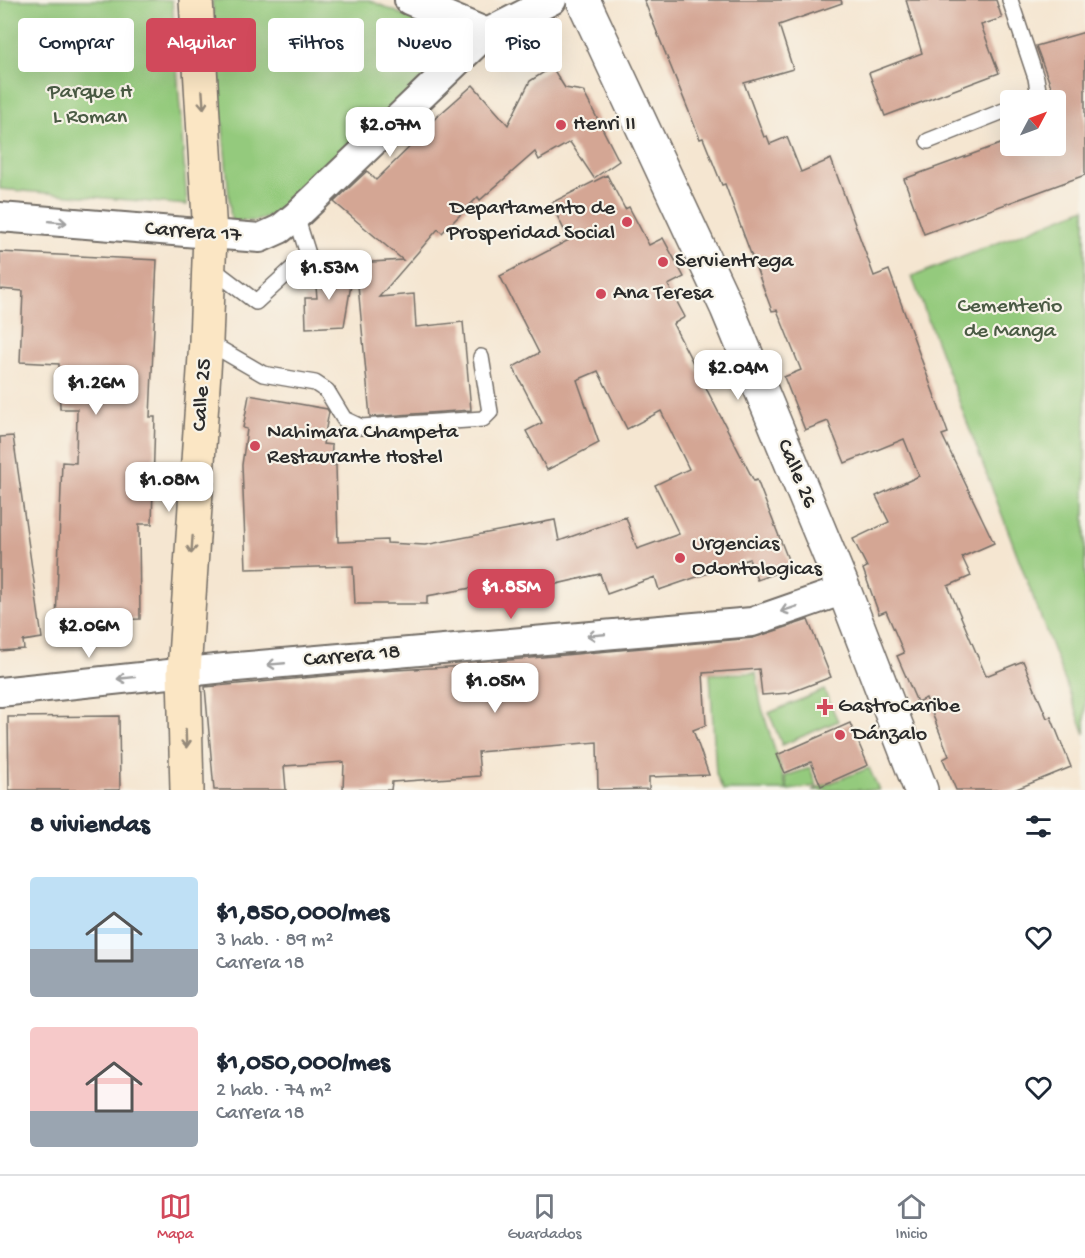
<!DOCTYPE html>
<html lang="es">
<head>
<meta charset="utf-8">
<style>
	:root { --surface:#fff; --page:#f6f6f7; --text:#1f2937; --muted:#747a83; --line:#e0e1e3; --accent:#d1495b }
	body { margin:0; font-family:"Gochi Hand",sans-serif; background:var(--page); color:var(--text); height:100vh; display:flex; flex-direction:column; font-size:22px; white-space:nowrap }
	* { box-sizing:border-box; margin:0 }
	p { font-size:20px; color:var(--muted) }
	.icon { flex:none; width:33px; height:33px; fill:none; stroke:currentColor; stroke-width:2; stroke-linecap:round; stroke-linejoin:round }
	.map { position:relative; height:790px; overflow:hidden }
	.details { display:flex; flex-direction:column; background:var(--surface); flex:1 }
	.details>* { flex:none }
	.hud { position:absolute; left:18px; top:18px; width:600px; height:54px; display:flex; gap:12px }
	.needle { width:39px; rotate:49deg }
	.tools { position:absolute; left:1000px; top:90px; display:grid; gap:12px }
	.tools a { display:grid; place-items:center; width:66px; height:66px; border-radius:6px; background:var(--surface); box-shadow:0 6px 24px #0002; font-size:30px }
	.price { position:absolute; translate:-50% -51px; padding:0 14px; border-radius:12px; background:#fff; color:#222; font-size:20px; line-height:39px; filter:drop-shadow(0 2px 3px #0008) }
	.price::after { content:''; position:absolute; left:50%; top:36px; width:18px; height:14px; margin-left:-9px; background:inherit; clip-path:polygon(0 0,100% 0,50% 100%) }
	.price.on { background:var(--accent); color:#fff }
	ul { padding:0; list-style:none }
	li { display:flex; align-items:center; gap:18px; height:150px; padding:0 30px }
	li span { display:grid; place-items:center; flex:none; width:168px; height:120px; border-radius:6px; color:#555 }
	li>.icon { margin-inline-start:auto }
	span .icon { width:72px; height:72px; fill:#fffc; stroke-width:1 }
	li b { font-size:26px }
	h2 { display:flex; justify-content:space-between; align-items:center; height:72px; padding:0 30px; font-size:26px }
	.tag { padding:0 21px; border-radius:6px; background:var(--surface); box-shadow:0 6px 24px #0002; font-size:21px; line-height:54px }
	.tag.on { background:var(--accent); color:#fff }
	.tab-bar { display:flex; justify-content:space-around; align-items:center; height:84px; border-top:2px solid var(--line); background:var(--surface); font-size:16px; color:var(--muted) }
	.tab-bar a { display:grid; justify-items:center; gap:3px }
	.tab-bar .on { color:var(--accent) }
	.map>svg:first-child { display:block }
	.green { fill:#94ca7d; stroke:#607a54; stroke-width:1.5 }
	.building { fill:#d4a694 }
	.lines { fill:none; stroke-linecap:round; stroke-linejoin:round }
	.service-casing { stroke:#726c65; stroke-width:18 }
	.minor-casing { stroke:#726c65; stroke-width:32 }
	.tertiary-casing { stroke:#726c65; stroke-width:36 }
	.secondary-casing { stroke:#726c65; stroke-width:36 }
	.service { stroke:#fff; stroke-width:15 }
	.minor { stroke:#fff; stroke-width:28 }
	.tertiary { stroke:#fff; stroke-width:33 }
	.secondary { stroke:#fbe6c4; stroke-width:33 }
	.oneway { stroke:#938878 }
	.oneway2 { stroke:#a0a0a0 }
	.poi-dot { fill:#d1495b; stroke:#f7f3e8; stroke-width:2 }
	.labels { text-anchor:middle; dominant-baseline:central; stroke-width:4.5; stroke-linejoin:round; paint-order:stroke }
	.park-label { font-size:22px; fill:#4a5b44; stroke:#f7f3e8 }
	.poi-label { font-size:22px; fill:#2b2b2b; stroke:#f7f3e8; text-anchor:start }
	.street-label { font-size:22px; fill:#2b2b2b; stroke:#f7f3e8 }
</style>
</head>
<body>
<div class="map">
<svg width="1085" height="790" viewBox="0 0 1085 790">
	<rect width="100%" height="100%" fill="#f7f3e8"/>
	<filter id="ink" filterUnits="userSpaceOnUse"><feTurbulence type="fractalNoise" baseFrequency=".0167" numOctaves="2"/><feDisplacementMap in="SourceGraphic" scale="12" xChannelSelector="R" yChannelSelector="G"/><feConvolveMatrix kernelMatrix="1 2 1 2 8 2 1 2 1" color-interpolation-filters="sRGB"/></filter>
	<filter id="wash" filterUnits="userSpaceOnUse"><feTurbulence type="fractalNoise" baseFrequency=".008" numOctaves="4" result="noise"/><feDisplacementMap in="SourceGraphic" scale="24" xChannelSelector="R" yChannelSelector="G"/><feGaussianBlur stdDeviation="1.35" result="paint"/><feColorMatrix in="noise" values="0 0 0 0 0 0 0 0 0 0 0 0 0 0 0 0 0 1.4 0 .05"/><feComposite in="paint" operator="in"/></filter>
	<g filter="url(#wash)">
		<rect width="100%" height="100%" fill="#f5e6d1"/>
		<g class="green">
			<polygon points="0,0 172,0 187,205 0,189"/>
			<polygon points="212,0 369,0 463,41 283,211 256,221 231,221"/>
			<polygon points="1085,208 1085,734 912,277"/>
			<polygon points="756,673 761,705 787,790 723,790 716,774 710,674"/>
			<polygon points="824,690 838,721 782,745 769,713"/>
			<polygon points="810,768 817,786 788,790 785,776"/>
			<polygon points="869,768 879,790 812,790"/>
		</g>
		<g id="blocks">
			<g class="building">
				<polygon points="644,0 841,0 842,3 779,25 793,69 744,83 764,137 767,136 770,144 787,137 801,172 831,159 874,276 889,270 948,433 942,435 994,543 962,557 971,576 948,586 986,676 1023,661 1047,718 1051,717 1071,767 1014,790 956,790 943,759 949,756 926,698 917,702 897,656 904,653 886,611 879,614 863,569 867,567 853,539 889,522 876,496 919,476 904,439 845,463 828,421 805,430 784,377 801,370 777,310 772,311 725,184 722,185 703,138 700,139"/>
				<polygon points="906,0 996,0 1002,18 981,25 999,73 885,116 869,73 922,53"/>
				<polygon points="1085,32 1085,175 924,234 904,179 1011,140 1011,146 1056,146 1056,100 1036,46"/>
				<polygon points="552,67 565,88 583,91 619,161 594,178 570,142 539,160 535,152 480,200 478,197 442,233 438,229 379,297 414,294 416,327 463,322 471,410 370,417 356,263 403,260 334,202 367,171 376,180 423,134 421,131 473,85 508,125 530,81"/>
				<polygon points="607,175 625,209 629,207 649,245 663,238 684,277 668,285 685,317 673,324 754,481 757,480 791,567 757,580 749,559 659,590 655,577 607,594 600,574 535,589 532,577 427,596 427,604 355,604 353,566 246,569 242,465 247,429 243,428 249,395 327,409 329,412 323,444 332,445 331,465 336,465 338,542 387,540 387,543 425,545 555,520 559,541 626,517 637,549 679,534 655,485 689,469 661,411 627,429 598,371 577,380 599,443 547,470 526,431 542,423 513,367 539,353 500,276 569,240 551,203"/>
				<polygon points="0,252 157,260 150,417 155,417 152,524 139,524 140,619 56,621 62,462 76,463 77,409 60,409 59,364 20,362 23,291 0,289"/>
				<polygon points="353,273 344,326 306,328 305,298 317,298 315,276"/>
				<polygon points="13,436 42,638 23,641 24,649 0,651 0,437"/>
				<polygon points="808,620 831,677 789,693 762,695 759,669 703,673 706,725 693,730 709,775 649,777 649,789 598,790 597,742 478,752 480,776 392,782 391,790 343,790 344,762 284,766 286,790 214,790 205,687 379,671 499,664 499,661 753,638"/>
				<polygon points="119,716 120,790 9,790 8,717"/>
				<polygon points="850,723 868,765 821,786 811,762 785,773 777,755"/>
			</g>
		</g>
	</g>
	<g filter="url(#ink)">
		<use href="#blocks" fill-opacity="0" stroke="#726c65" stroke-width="1.5"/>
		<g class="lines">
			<defs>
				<g id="service">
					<polyline points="1010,0 1036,78 1038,90 1034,99 1029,100"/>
					<polyline points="928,141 1011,108"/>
					<polyline points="210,267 256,302 308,254 296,216"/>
					<polyline points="206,341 263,374 315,383 327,391 344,419 361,427 483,419 490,412 481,357"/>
				</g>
				<g id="minor">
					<polyline points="409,0 487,33"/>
					<polyline points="0,217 260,238 280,229 296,216 487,33 552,0"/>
					<polyline points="0,692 225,668 752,622 844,590"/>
				</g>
				<polyline id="tertiary" points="583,0 727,308 844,590 921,790"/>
				<polyline id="secondary" points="187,790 184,672 206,341 210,235 196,0"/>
			</defs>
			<use href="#service" class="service-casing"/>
			<use href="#minor" class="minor-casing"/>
			<use href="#tertiary" class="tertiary-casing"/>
			<use href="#secondary" class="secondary-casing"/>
			<use href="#service" class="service"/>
			<use href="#minor" class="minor"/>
			<use href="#tertiary" class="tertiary"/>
			<use href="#secondary" class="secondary"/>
		</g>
		<defs><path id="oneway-shaft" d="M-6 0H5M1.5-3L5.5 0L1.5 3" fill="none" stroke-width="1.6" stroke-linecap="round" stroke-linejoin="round" transform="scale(1.5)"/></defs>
		<g class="oneway">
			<use href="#oneway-shaft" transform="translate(203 100) rotate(86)"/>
			<use href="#oneway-shaft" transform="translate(192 545) rotate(94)"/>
			<use href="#oneway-shaft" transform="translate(186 739) rotate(88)"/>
		</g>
		<g class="oneway2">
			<use href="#oneway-shaft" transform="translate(58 222) rotate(5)"/>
			<use href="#oneway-shaft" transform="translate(789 609) rotate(161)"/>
			<use href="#oneway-shaft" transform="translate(596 635) rotate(175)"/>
			<use href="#oneway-shaft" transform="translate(276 664) rotate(175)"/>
			<use href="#oneway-shaft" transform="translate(126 678) rotate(174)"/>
		</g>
	</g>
	<g class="poi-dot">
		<circle cx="561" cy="125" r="6"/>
		<circle cx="627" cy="222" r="6"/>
		<circle cx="663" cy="262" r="6"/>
		<circle cx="601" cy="294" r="6"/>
		<circle cx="255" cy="446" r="6"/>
		<circle cx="680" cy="558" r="6"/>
		<path d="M822 698h6v6h6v6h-6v6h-6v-6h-6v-6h6z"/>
		<circle cx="840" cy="735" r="6"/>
	</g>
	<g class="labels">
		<g class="park-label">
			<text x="90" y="93">Parque H<tspan x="90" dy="25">L Roman</tspan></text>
			<text x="1010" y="307">Cementerio<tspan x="1010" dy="25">de Manga</tspan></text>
		</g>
		<g class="poi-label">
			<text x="573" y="125">Henri II</text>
			<text x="615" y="209" text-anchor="end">Departamento de<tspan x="615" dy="25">Prosperidad Social</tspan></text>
			<text x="675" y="262">Servientrega</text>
			<text x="613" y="294">Ana Teresa</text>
			<text x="267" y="433">Nahimara Champeta<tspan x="267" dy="25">Restaurante Hostel</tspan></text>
			<text x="692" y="545">Urgencias<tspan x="692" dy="25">Odontologicas</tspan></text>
			<text x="838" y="707">GastroCaribe</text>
			<text x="852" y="735">Dánzalo</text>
		</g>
		<g class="street-label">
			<text transform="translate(193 233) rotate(4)">Carrera 17</text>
			<text transform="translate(203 395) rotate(-86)">Calle 25</text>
			<text transform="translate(796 474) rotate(67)">Calle 26</text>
			<text transform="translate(352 657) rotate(-5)">Carrera 18</text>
		</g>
	</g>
</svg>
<div class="tools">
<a><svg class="needle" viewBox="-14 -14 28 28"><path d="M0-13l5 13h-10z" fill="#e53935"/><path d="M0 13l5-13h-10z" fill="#747a83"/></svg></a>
</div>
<b class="price" style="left:390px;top:158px">$2.07M</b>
<b class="price" style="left:329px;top:301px">$1.53M</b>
<b class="price" style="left:738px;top:401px">$2.04M</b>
<b class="price" style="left:96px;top:416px">$1.26M</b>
<b class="price" style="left:169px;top:513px">$1.08M</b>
<b class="price on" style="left:511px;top:620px">$1.85M</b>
<b class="price" style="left:89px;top:659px">$2.06M</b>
<b class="price" style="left:495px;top:714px">$1.05M</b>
<div class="hud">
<a class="tag">Comprar</a>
<a class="tag on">Alquilar</a>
<a class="tag">Filtros</a>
<a class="tag">Nuevo</a>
<a class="tag">Piso</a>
</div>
</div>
<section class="details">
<h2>8 viviendas<svg class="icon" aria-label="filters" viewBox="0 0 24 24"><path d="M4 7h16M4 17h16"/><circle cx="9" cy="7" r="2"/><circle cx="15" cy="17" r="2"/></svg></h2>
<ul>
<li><span style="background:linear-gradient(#bfe0f5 60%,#9aa5b1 0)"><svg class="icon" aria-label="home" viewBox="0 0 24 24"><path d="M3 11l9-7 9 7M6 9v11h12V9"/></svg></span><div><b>$1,850,000/mes</b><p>3 hab. · 89 m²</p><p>Carrera 18</p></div><svg class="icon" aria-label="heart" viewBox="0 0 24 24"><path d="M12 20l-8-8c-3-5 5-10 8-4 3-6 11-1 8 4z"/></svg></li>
<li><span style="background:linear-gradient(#f6c9c9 70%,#9aa5b1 0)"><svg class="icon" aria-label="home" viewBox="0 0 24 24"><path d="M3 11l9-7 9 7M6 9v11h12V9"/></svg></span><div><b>$1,050,000/mes</b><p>2 hab. · 74 m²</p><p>Carrera 18</p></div><svg class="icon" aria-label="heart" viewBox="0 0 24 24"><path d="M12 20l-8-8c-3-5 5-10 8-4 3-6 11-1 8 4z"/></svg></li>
</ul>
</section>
<nav class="tab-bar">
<a class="on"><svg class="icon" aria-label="map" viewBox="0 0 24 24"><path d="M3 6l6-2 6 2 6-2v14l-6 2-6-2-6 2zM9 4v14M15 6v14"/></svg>Mapa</a>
<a><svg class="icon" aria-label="saved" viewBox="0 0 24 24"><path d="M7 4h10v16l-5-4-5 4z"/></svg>Guardados</a>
<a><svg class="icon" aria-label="home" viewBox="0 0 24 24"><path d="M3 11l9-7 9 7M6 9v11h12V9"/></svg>Inicio</a>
</nav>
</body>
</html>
